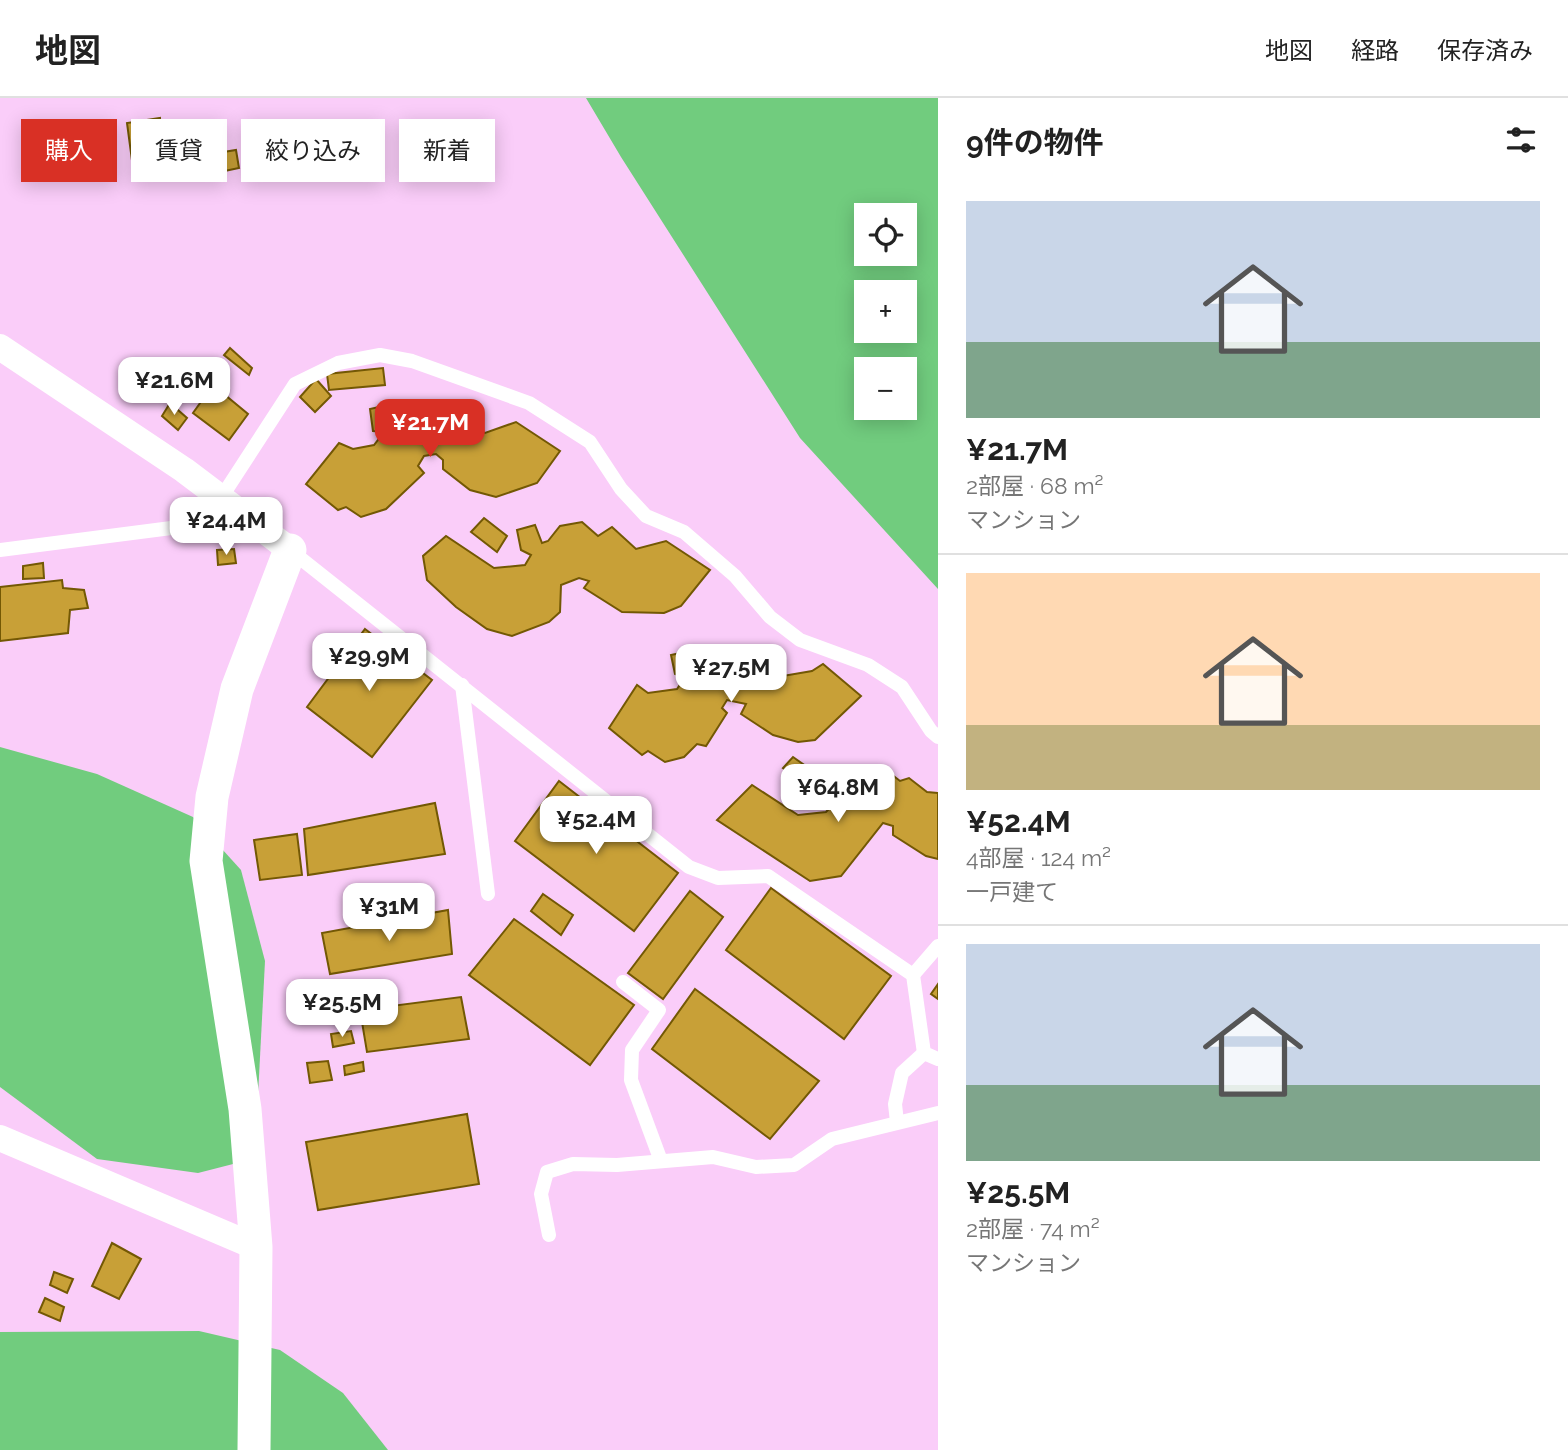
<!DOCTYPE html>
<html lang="ja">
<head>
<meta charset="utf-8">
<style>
	:root { --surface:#fff; --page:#f2f2f2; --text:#222; --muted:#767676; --line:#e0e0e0; --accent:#d93025 }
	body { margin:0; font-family:Raleway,"Noto Sans JP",sans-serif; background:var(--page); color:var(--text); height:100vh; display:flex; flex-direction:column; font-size:26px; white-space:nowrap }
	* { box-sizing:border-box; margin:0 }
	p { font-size:23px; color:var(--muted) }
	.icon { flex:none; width:38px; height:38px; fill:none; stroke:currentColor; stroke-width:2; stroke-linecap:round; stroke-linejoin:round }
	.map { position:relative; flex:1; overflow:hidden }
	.side { display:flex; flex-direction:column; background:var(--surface); width:630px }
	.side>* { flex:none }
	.guide { position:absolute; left:21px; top:21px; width:665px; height:63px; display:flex; gap:14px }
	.fabs { position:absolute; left:854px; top:105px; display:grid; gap:14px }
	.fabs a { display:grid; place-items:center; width:63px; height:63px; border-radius:0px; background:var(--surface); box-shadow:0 4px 18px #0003; font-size:35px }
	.price { position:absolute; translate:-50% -60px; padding:0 16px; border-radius:14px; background:#fff; color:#222; font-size:23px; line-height:46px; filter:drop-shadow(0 2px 4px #0008) }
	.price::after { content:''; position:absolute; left:50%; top:42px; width:21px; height:16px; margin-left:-10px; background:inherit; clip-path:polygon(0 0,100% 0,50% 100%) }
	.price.current { background:var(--accent); color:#fff }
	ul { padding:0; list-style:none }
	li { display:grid; align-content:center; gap:14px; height:371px; padding:0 28px }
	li+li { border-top:2px solid var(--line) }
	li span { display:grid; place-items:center; height:217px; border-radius:0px; color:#555 }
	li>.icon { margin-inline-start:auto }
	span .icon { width:126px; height:126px; fill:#fffc; stroke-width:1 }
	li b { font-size:30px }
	h2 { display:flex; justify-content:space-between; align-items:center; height:84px; padding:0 28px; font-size:30px }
	.tag { padding:0 24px; border-radius:0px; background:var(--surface); box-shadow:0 4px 18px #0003; font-size:24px; line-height:63px }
	.tag.current { background:var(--accent); color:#fff }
	header { display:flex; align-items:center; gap:42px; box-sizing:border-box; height:98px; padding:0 35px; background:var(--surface); border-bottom:2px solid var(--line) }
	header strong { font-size:33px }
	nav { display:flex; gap:38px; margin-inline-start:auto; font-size:24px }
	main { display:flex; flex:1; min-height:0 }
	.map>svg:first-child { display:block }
	.green { fill:#71cc7e; fill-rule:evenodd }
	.building { fill:#c8a037; stroke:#735804; stroke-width:2 }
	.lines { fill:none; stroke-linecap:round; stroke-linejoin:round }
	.service { stroke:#fff; stroke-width:14 }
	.minor { stroke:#fff; stroke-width:26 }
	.tertiary { stroke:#fff; stroke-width:33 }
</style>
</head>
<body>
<header>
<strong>地図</strong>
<nav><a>地図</a><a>経路</a><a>保存済み</a></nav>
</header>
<main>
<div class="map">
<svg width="938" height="1352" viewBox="0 0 938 1352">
	<rect width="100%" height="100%" fill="#facdf9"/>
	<g class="green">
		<path d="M 586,0 L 938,0 L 938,491 L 800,340 L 621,59 ZM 866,117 L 905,117 L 905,156 L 866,156 ZM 866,194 L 905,194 L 905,233 L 866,233 ZM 866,271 L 905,271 L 905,310 L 866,310 Z"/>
		<polygon points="0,649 97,676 193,719 241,772 265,863 256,1036 237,1065 198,1075 97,1061 0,989"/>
		<polygon points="199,1233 280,1252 343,1295 388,1352 0,1352 0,1234"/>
	</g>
	<g class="building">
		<polygon points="160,20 161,39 189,39 191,64 133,70 127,25"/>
		<polygon points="236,52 239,70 215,75 211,56"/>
		<polygon points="230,250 252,270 249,277 224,257"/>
		<polygon points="383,270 385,287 329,292 327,276"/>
		<polygon points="316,281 331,298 315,314 300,299"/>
		<polygon points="213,287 248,316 229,342 193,315"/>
		<polygon points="432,303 449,318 458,310 474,320 471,327 485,335 516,324 560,353 537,385 496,399 470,392 443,371 443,362 436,356 424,358 418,368 424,375 386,411 361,419 346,409 338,412 306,386 339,345 353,351 374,347 384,334 373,333 370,311 388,307 392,323 398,327 414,306"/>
		<polygon points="170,305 187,320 178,332 162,318"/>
		<polygon points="484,420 507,438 497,454 471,434"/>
		<polygon points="582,424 598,438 612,429 636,451 666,443 710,472 681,508 664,515 622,514 584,490 589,483 579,480 561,487 560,514 549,524 512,538 487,531 456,509 427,482 423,458 446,438 494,470 525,467 531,457 521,452 517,432 535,427 542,445 548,443 560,428"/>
		<polygon points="234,451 236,465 218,467 217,452"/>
		<polygon points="43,465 44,480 23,481 23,468"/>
		<polygon points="62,482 63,490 84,492 88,510 70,512 68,535 0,543 0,489"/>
		<polygon points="365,531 432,582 372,659 307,609"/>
		<polygon points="735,549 748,561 758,558 783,578 812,573 823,566 861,598 815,642 798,644 773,637 741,616 746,606 727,602 722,610 727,615 706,648 697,646 684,659 665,664 648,653 642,657 609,630 637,587 648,595 677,591 685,579 675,576 671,557 694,552 698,573 713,552"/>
		<polygon points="793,659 817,676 807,687 783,670"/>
		<polygon points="882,669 900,683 909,680 927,694 938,695 938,761 926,758 893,737 893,728 883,725 841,778 810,783 717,722 752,687 798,717 826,714 863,674"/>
		<polygon points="559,683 678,775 634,833 515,743"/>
		<polygon points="435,705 445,756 308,777 304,731"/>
		<polygon points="297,736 302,777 260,782 254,742"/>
		<polygon points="771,790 891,878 844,941 726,852"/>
		<polygon points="690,793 723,819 663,901 628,875"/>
		<polygon points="543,796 573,817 561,837 531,813"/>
		<polygon points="448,812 452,856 330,876 322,835"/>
		<polygon points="514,821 634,907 590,967 469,877"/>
		<polygon points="938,886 938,901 931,896"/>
		<polygon points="695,891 819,983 770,1041 652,951"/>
		<polygon points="328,896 332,914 308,916 306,899"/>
		<polygon points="461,899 469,941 367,954 360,912"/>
		<polygon points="351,933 354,945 333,949 331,936"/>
		<polygon points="328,963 332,982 310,985 307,965"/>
		<polygon points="363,964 364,973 345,977 344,968"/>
		<polygon points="467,1016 479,1086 318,1112 306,1044"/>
		<polygon points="112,1145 141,1161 119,1201 92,1188"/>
		<polygon points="54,1174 73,1181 67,1195 50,1187"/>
		<polygon points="45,1200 64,1209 60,1223 39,1214"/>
	</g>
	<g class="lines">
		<g class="service">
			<polyline points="0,452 210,425 221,400 295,286 338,265 380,257 412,263 529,305 590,344 621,391 646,418 684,434 735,478 770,519 800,542 868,567 902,589 931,633 938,639"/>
			<polyline points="290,452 689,769 718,780 768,778 913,877 924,955 938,961"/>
			<polyline points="462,587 488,796"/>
			<polyline points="913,877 938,848"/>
			<polyline points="623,884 659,912 632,952 631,982 661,1063"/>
			<polyline points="897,1024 895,1006 902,975 924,955"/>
			<polyline points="549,1137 541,1096 547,1074 573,1066 617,1067 713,1059 756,1069 794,1067 832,1041 938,1015"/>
		</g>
		<g class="minor">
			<polyline points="0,249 184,372 290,452"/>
			<polyline points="0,1040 256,1149"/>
		</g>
		<polyline class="tertiary" points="254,1352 256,1149 245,1011 206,763 212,699 237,591 290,452"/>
	</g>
</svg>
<div class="fabs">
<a><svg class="icon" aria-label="locate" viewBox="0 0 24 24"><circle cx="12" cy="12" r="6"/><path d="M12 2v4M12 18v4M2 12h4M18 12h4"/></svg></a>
<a>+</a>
<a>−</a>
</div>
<b class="price" style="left:174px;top:319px">¥21.6M</b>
<b class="price current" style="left:430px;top:361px">¥21.7M</b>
<b class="price" style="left:226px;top:459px">¥24.4M</b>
<b class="price" style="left:369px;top:595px">¥29.9M</b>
<b class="price" style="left:731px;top:606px">¥27.5M</b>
<b class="price" style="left:838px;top:726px">¥64.8M</b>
<b class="price" style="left:596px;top:758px">¥52.4M</b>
<b class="price" style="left:389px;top:845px">¥31M</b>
<b class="price" style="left:342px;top:941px">¥25.5M</b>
<div class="guide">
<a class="tag current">購入</a>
<a class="tag">賃貸</a>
<a class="tag">絞り込み</a>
<a class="tag">新着</a>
</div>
</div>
<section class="side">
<h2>9件の物件<svg class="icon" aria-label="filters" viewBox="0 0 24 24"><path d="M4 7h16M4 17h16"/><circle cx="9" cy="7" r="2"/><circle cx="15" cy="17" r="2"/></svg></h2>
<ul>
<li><span style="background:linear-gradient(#c9d6e8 65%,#7fa58c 0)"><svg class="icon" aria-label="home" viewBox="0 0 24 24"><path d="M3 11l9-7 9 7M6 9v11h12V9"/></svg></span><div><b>¥21.7M</b><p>2部屋 · 68 m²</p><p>マンション</p></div></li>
<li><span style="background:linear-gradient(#ffd9b3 70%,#c2b280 0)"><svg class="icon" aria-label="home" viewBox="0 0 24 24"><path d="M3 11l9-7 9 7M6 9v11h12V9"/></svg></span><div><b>¥52.4M</b><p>4部屋 · 124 m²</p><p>一戸建て</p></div></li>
<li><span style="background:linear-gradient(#c9d6e8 65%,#7fa58c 0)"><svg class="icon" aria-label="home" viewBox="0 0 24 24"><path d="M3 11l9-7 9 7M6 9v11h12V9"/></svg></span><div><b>¥25.5M</b><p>2部屋 · 74 m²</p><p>マンション</p></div></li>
</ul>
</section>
</main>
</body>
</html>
